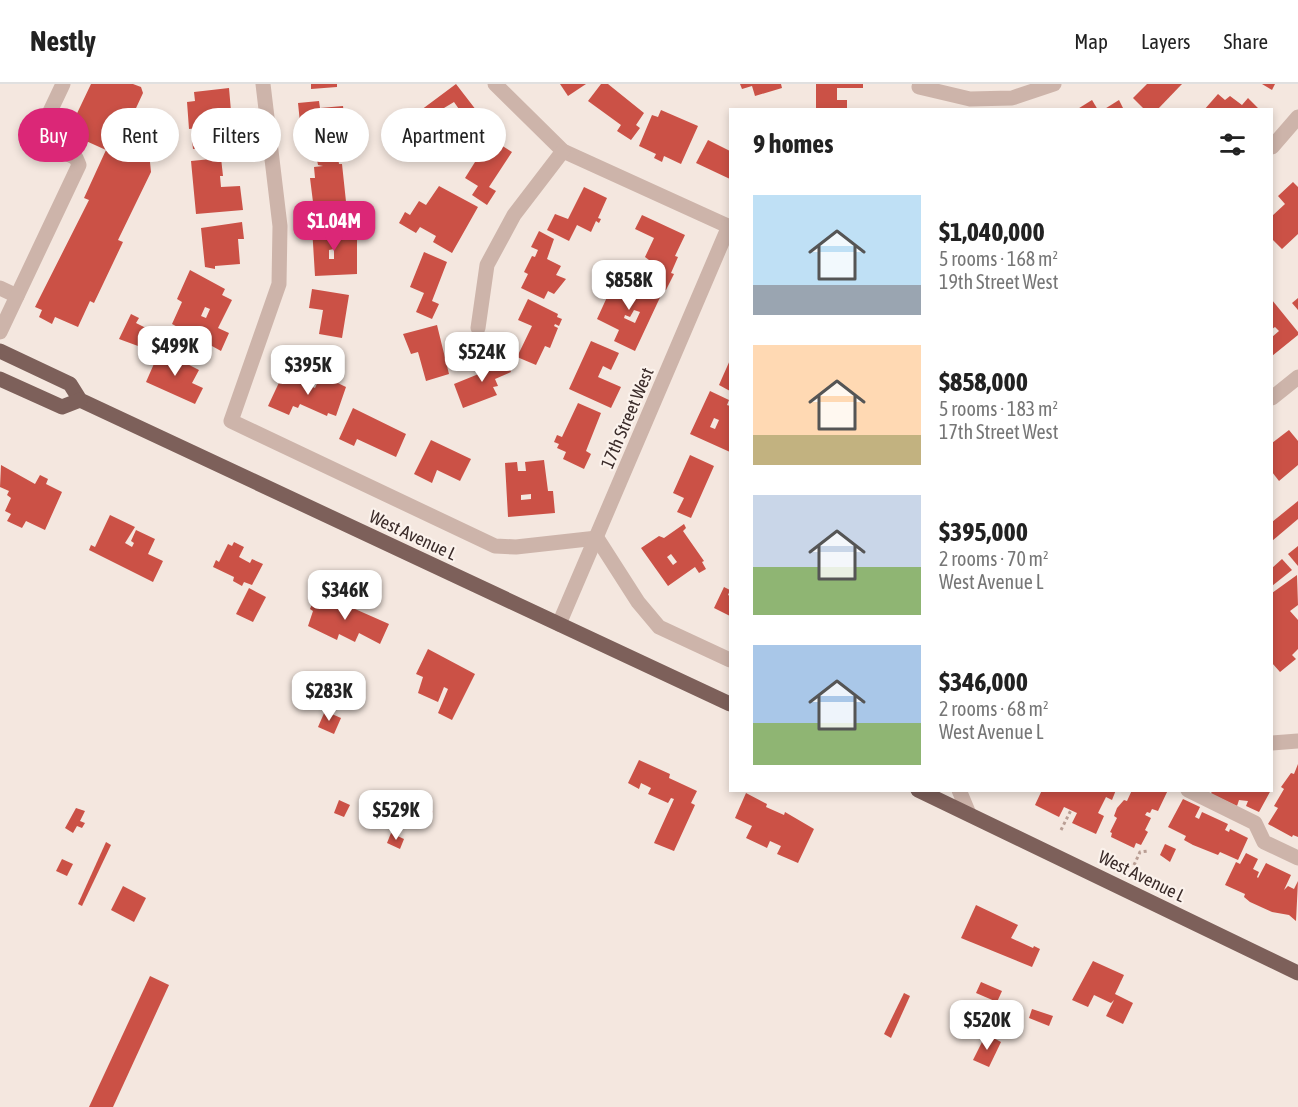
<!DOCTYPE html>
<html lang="en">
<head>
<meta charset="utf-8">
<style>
	:root { --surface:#fff; --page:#f2f2f2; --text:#222; --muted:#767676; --line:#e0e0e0; --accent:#db2777 }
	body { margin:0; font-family:"Asap Condensed",sans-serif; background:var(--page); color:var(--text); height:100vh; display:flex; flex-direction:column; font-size:22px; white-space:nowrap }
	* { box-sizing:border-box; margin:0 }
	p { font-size:20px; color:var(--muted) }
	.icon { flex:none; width:33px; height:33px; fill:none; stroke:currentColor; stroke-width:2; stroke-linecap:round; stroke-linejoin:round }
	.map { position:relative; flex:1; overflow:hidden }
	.drawer { position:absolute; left:729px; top:24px; width:544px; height:684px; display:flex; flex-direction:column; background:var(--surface); border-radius:0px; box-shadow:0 3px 9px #0003 }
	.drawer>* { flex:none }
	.banner { position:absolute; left:18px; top:24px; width:570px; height:54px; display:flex; gap:12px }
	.price { position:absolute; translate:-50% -51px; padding:0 14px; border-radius:12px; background:#fff; color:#222; font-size:20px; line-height:39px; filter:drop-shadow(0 2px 3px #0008) }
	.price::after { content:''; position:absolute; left:50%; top:36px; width:18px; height:14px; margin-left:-9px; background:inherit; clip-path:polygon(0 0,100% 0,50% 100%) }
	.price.selected { background:var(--accent); color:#fff }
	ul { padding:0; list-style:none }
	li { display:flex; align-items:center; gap:18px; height:150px; padding:0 24px }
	li span { display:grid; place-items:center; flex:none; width:168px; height:120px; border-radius:0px; color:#555 }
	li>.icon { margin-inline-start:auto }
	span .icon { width:72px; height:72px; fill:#fffc; stroke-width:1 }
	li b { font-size:26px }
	h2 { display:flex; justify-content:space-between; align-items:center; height:72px; padding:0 24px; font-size:26px }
	.tag { padding:0 21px; border-radius:27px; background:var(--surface); box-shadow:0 3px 9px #0003; font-size:21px; line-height:54px }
	.tag.selected { background:var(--accent); color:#fff }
	header { display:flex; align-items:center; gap:36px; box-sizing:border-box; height:84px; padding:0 30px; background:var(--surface); border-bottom:2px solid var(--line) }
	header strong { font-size:28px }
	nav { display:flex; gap:33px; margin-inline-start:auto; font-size:21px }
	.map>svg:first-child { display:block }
	.building { fill:#cb5146; fill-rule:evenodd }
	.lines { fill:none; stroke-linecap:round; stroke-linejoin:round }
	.path { stroke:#b99e94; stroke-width:3; stroke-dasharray:3 3; stroke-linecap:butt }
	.minor { stroke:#cdb4aa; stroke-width:15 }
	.major { stroke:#7d605a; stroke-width:15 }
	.labels { text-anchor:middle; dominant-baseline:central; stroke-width:4.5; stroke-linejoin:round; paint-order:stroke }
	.street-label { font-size:18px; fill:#3b2c2a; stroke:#fbf2ec }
</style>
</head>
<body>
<header>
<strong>Nestly</strong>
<nav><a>Map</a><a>Layers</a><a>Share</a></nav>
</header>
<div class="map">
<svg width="1298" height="1023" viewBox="0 0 1298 1023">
	<rect width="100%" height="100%" fill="#f4e7df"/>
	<g class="building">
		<polygon points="91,0 133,0 141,3 143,9 118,63 150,78 151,88 118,156 123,158 94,219 90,217 78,243 55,233 52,240 39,233 42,226 35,223 89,116 84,114 106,66 75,52 78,45 71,42"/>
		<polygon points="311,0 337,0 337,3 311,5"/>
		<path d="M 456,0 L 483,35 L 468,47 L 465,43 L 440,60 L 417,29 ZM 454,18 L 461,28 L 455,32 L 450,25 L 446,27 L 444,24 Z"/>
		<polygon points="560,0 586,0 568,12"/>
		<polygon points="601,0 608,0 644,29 636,41 640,44 631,56 617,47 621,41 588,17"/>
		<polygon points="740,0 781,0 782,4 755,12 752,2 742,5"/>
		<polygon points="816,0 863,0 863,4 837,4 837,16 847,16 847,26 816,26"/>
		<polygon points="1147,0 1182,0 1157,26 1145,26 1133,14"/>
		<polygon points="1262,0 1275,0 1272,6"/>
		<polygon points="229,4 231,27 216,29 219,62 193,65 192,56 199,55 198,44 189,45 187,18 195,17 194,8"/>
		<polygon points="1218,10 1225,16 1230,12 1242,21 1248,14 1260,26 1204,26"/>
		<polygon points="1092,16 1098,26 1076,26"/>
		<polygon points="1119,16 1124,26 1103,26"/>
		<path d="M 319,17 L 320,24 L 343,22 L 346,49 L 353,48 L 355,65 L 303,68 L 298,19 ZM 316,41 L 321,41 L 322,51 L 317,52 Z"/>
		<polygon points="661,26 698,42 681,80 664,72 662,78 654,74 656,70 639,62 652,31 658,33"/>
		<polygon points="490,54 512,68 489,103 496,107 487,121 472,111 478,102 465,94"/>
		<polygon points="708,56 730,67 730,95 696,79"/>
		<polygon points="338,73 339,80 342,80 347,127 328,129 328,124 314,126 310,94 315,94 314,83 323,82 318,81 317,76"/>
		<polygon points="221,74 223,92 220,92 221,103 240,102 243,126 196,130 191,77"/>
		<polygon points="1293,98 1298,103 1298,150 1282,165 1272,155 1272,132 1285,120 1278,112"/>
		<polygon points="439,102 478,123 452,169 433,158 436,152 420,143 416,149 399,139 405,128 410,131 419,117 426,121"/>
		<polygon points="584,103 607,114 598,134 601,135 599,139 596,137 591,148 577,141 569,157 547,146 555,130 568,135"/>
		<polygon points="642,131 685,151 675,172 678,173 671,189 674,190 666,206 651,198 655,186 650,184 653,179 645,173 654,154 635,145"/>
		<polygon points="242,138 244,155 238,155 240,180 215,182 215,185 205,183 201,144"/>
		<path d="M 312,143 L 332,143 L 333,148 L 357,148 L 357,190 L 315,192 ZM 334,165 L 334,175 L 329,175 L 329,166 Z"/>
		<polygon points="539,147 554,155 547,175 561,182 556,191 566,195 554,210 548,207 544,215 521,204 528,190 524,188 532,172 535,173 538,166 531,163"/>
		<polygon points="424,168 447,178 432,217 439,220 432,235 416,228 424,209 410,203"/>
		<path d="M 190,186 L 225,205 L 222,211 L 232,216 L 218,244 L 229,249 L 221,267 L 172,240 L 182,218 L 177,215 ZM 205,223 L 210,225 L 206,234 L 201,232 Z"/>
		<path d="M 620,195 L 646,207 L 649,201 L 663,207 L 635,267 L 614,257 L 619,246 L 597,235 L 608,211 L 611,197 L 617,200 ZM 634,226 L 640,228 L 635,239 L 624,234 L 625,231 L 630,233 Z"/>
		<polygon points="312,205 349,211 342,254 319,250 323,226 309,224"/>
		<polygon points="1298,214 1298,226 1292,219"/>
		<polygon points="528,215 558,230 557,233 562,235 559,242 555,240 554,242 558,244 550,264 545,262 536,281 517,273 532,242 518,236"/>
		<polygon points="1272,216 1298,248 1298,251 1272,272 1272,253 1279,247 1275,243 1272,245"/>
		<polygon points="131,230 139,234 136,239 146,244 138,262 119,255"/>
		<polygon points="437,241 449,290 426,297 418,268 411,270 403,250"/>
		<polygon points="591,257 619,269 611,286 603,282 598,293 621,303 611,324 569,305"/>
		<polygon points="160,266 199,286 192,299 203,304 195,320 146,298"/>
		<polygon points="505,272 511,288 495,295 498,302 493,303 497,311 463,324 454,300 481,289 479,283"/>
		<polygon points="730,276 730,307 719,301"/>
		<polygon points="283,290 315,304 321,291 346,303 336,332 328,329 327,332 300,320 298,324 293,322 289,331 268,322"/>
		<path d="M 710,307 L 729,316 L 727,321 L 730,322 L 730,368 L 690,350 ZM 714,334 L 719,336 L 715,345 L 710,343 Z"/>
		<polygon points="578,319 601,329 586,367 591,370 584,385 563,375 566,368 557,364 559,360 554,358 557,351 562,353"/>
		<polygon points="353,324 406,350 396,373 357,355 354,362 339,355"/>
		<polygon points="1289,346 1298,357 1298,381 1279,397 1272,388 1272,359"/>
		<polygon points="431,356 471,375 460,397 437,386 432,399 414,390"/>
		<polygon points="690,371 714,382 691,434 677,428 684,414 673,409"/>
		<path d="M 544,376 L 548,407 L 553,407 L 555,429 L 508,433 L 505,379 L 517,378 L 518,387 L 526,387 L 525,378 ZM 531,410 L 531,415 L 521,416 L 521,411 Z"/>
		<polygon points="1,381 35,400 40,391 48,395 46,400 62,408 45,446 26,437 22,444 7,437 11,430 5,427 11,414 7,411 9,407 0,403"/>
		<polygon points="1298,417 1298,435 1272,457 1272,438"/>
		<polygon points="110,431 135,443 125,459 132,463 134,459 131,457 136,446 155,455 148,470 163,477 153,498 89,466 91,461 95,463"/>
		<path d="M 684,440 L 686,444 L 683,447 L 704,477 L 702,478 L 706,485 L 699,489 L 695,483 L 668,502 L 641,464 L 659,452 L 664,454 ZM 671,470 L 677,478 L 673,481 L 667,473 Z"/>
		<polygon points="234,458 244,463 239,473 250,479 252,475 263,480 252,501 244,498 242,502 233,497 234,493 213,483 216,476 219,478 228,460 232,462"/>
		<polygon points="1298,462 1298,482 1288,470"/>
		<polygon points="1282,475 1292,486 1272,502 1272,484"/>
		<polygon points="1297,491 1298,521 1290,527 1298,536 1298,565 1292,571 1296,575 1280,588 1272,579 1272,509"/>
		<polygon points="724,503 730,506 728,511 730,512 730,532 714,524"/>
		<polygon points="249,504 266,513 253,538 236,530"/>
		<polygon points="321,510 389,540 380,560 359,549 355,558 339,550 337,556 308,542 313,527 310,525 312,520 316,522"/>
		<polygon points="428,565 475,590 452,636 438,629 448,605 444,603 438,618 418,609 423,593 416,590"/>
		<polygon points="320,601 331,606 326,618 314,613"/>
		<polygon points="325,627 341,634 334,650 318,643"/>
		<polygon points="639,676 670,690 669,694 697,707 691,719 695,721 674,767 654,759 674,715 671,714 668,719 648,710 651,704 641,699 639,705 628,699"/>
		<polygon points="1298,680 1298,753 1293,751 1292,753 1268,740 1278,724 1274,722 1284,705 1281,703 1291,689 1294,690"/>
		<polygon points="1042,706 1116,706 1112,716 1106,713 1098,729 1104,732 1096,750 1072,739 1077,729 1064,723 1059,733 1035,721"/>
		<polygon points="1132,706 1168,706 1158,727 1152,725 1150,729 1147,728 1145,731 1151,734 1145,746 1148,748 1141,761 1136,759 1134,764 1111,753 1112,749 1110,748 1117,734 1114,732 1117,724 1124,716 1127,717"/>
		<polygon points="1212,706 1271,706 1259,728 1246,722 1248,717 1239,716 1237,722 1211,710"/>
		<polygon points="746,709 767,720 766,723 784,731 785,728 814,745 798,779 777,770 781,762 770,757 767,764 746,754 752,742 735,734"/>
		<polygon points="404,714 433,727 426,743 397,730"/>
		<polygon points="1183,715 1200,723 1195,733 1199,735 1202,728 1228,740 1225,746 1229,748 1230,745 1248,754 1238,776 1220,768 1218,771 1193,761 1184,756 1186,752 1168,743"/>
		<polygon points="339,716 350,721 344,733 334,729"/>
		<polygon points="76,724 85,727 80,737 85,739 82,744 77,742 73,749 65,744"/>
		<polygon points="391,749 404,755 400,765 387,759"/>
		<polygon points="106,758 111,761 82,822 78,820"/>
		<polygon points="1165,760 1176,765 1170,778 1160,771"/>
		<polygon points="1246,769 1258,775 1253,785 1259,788 1257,793 1258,794 1266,779 1291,791 1284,806 1288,802 1294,805 1298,797 1296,837 1289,831 1272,828 1250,818 1244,813 1245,810 1225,801 1236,778 1240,780"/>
		<polygon points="62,775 73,780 67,792 56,787"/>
		<polygon points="123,802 146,814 134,838 111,826"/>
		<polygon points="976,821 1018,841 1011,854 1033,864 1034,862 1040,865 1032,883 961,854"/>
		<polygon points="1093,877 1124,891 1115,910 1133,919 1123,940 1106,932 1114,916 1111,919 1094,911 1088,923 1072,916"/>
		<polygon points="150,892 169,901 113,1023 89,1023"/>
		<polygon points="981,898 1002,907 997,918 976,909"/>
		<polygon points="904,909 910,912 891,954 884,950"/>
		<polygon points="1032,925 1053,932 1049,942 1029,934"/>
		<polygon points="986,950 1001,958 989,983 973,976"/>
	</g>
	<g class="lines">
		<g class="path">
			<polyline points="1061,746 1071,726"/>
			<polyline points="1134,781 1140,768 1148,767"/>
		</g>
		<g class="minor">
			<polyline points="263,0 280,142 279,200 231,337 495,462 516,463 597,454 638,518 659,543 730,576"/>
			<polyline points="495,0 563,67 730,143"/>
			<polyline points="919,3 970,15 1012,14 1054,0"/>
			<polyline points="1272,63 1298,33"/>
			<polyline points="0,204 17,212"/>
			<polyline points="478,244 487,181 514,131 563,67"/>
			<polyline points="0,248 79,81 76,74 37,55 63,0"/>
			<polyline points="1272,314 1298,293"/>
			<polyline points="559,540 729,142"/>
			<polyline points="1272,659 1298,657"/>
			<polyline points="959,706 969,730"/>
			<polyline points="1188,706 1255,739 1264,758 1298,774"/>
		</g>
		<g class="major">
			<polyline points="0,267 70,300 80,316 730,620"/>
			<polyline points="0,295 62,323 80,316"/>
			<polyline points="918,706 1298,889"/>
		</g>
	</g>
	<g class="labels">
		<g class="street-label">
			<text transform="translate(627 334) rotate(-67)">17th Street West</text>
			<text transform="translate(413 451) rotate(25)">West Avenue L</text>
			<text transform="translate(1142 792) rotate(26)">West Avenue L</text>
		</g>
	</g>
</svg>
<b class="price selected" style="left:334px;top:168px">$1.04M</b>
<b class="price" style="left:629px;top:227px">$858K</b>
<b class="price" style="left:175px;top:293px">$499K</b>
<b class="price" style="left:482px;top:299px">$524K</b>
<b class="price" style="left:308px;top:312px">$395K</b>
<b class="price" style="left:345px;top:537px">$346K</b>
<b class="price" style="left:329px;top:638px">$283K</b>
<b class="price" style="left:396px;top:757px">$529K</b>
<b class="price" style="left:987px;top:967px">$520K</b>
<div class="banner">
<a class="tag selected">Buy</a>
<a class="tag">Rent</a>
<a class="tag">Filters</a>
<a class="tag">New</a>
<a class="tag">Apartment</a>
</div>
<section class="drawer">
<h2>9 homes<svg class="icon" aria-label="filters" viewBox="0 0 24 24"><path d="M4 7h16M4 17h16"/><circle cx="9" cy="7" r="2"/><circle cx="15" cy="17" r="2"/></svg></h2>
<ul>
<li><span style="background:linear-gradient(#bfe0f5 75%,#9aa5b1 0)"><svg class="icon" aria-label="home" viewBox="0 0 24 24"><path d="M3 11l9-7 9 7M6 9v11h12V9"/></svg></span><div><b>$1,040,000</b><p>5 rooms · 168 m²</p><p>19th Street West</p></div></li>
<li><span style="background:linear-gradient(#ffd9b3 75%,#c2b280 0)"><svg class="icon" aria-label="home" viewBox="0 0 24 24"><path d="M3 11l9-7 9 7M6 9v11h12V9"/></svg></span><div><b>$858,000</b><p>5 rooms · 183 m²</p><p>17th Street West</p></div></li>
<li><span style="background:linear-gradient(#c9d6e8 60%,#8fb573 0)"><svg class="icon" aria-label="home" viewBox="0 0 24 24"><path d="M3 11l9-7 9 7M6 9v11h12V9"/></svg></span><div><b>$395,000</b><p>2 rooms · 70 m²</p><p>West Avenue L</p></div></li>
<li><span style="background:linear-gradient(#a9c7e8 65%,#8fb573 0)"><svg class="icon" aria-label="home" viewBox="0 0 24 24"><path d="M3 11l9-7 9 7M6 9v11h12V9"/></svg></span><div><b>$346,000</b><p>2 rooms · 68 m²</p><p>West Avenue L</p></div></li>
</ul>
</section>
</div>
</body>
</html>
